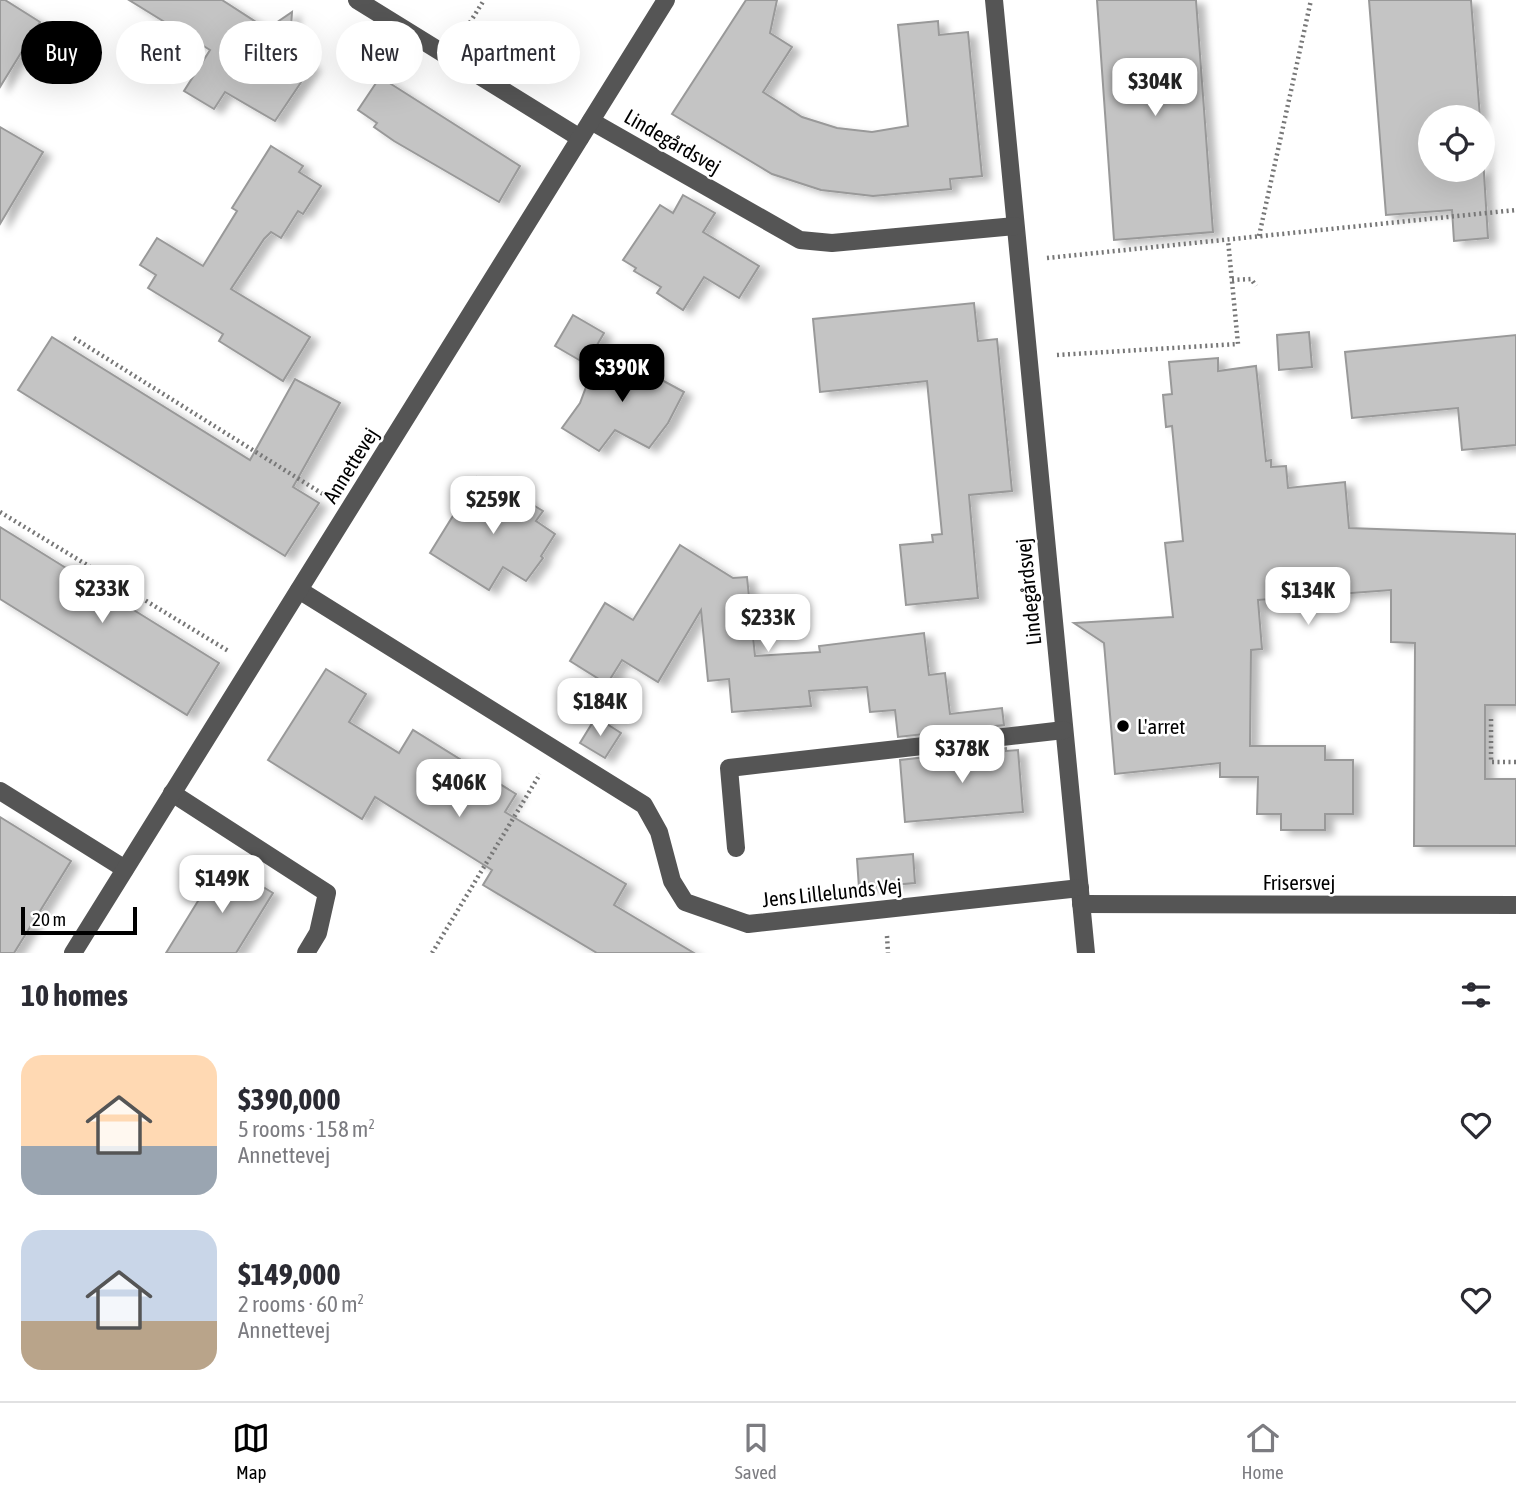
<!DOCTYPE html>
<html lang="en">
<head>
<meta charset="utf-8">
<style>
	:root { --surface:#fff; --page:#f7f7f7; --text:#2b2b33; --muted:#7c7c81; --line:#e1e1e2; --accent:#000 }
	body { margin:0; font-family:"Asap Condensed",sans-serif; background:var(--page); color:var(--text); height:100vh; display:flex; flex-direction:column; font-size:26px; white-space:nowrap }
	* { box-sizing:border-box; margin:0 }
	p { font-size:23px; color:var(--muted) }
	.icon { flex:none; width:38px; height:38px; fill:none; stroke:currentColor; stroke-width:2; stroke-linecap:round; stroke-linejoin:round }
	.map { position:relative; height:953px; overflow:hidden }
	.panel { display:flex; flex-direction:column; background:var(--surface); flex:1 }
	.panel>* { flex:none }
	.hud { position:absolute; left:21px; top:21px; width:700px; height:63px; display:flex; gap:14px }
	.buttons { position:absolute; left:1418px; top:105px; display:grid; gap:14px }
	.buttons a { display:grid; place-items:center; width:77px; height:77px; border-radius:50%; background:var(--surface); box-shadow:0 7px 28px #0002; font-size:35px }
	.scale { position:absolute; left:21px; bottom:18px; width:116px; box-sizing:border-box; padding-left:7px; border:4px solid #000; border-top:0; font-size:19px; line-height:24px; white-space:nowrap; color:#000; -webkit-text-stroke:5px #fff; paint-order:stroke }
	.price { position:absolute; translate:-50% -60px; padding:0 16px; border-radius:14px; background:#fff; color:#222; font-size:23px; line-height:46px; filter:drop-shadow(0 2px 4px #0008) }
	.price::after { content:''; position:absolute; left:50%; top:42px; width:21px; height:16px; margin-left:-10px; background:inherit; clip-path:polygon(0 0,100% 0,50% 100%) }
	.price.on { background:var(--accent); color:#fff }
	ul { padding:0; list-style:none }
	li { display:flex; align-items:center; gap:21px; height:175px; padding:0 21px }
	li span { display:grid; place-items:center; flex:none; width:196px; height:140px; border-radius:21px; color:#555 }
	li>.icon { margin-inline-start:auto }
	span .icon { width:84px; height:84px; fill:#fffc; stroke-width:1 }
	li b { font-size:30px }
	h2 { display:flex; justify-content:space-between; align-items:center; height:84px; padding:0 21px; font-size:30px }
	.chip { padding:0 24px; border-radius:32px; background:var(--surface); box-shadow:0 7px 28px #0002; font-size:24px; line-height:63px }
	.chip.on { background:var(--accent); color:#fff }
	.tab-bar { display:flex; justify-content:space-around; align-items:center; height:98px; border-top:2px solid var(--line); background:var(--surface); font-size:19px; color:var(--muted) }
	.tab-bar a { display:grid; justify-items:center; gap:4px }
	.tab-bar .on { color:var(--accent) }
	.map>svg:first-child { display:block }
	.building { fill:#c4c4c4; stroke:#999; stroke-width:2; filter:url(#shadow) }
	.lines { fill:none; stroke-linecap:round; stroke-linejoin:round }
	.path { stroke:#777; stroke-width:4.5; stroke-dasharray:2 3.5; stroke-linecap:butt }
	.minor { stroke:#555; stroke-width:18 }
	.poi-dot { fill:#000; stroke:#fff; stroke-width:2.5 }
	.labels { text-anchor:middle; dominant-baseline:central; stroke-width:5; stroke-linejoin:round; paint-order:stroke }
	.street-label { font-size:21px; fill:#000; stroke:#fff }
	.poi-label { font-size:21px; fill:#000; stroke:#fff; text-anchor:start }
</style>
</head>
<body>
<div class="map">
<svg width="1516" height="953" viewBox="0 0 1516 953">
	<defs>
		<filter id="shadow"><feDropShadow dx="8" dy="4.5" stdDeviation="3.5" flood-color="#0004"/></filter>
	</defs>
	<rect width="100%" height="100%" fill="#fff"/>
	<g class="building">
		<polygon points="0,0 5,0 40,22 0,87"/>
		<polygon points="129,0 222,0 267,29 292,12 290,44 297,48 293,54 312,66 275,121 225,92 214,109 184,91 210,50"/>
		<polygon points="746,0 777,0 770,33 792,47 763,92 802,117 837,128 872,132 908,126 898,25 938,21 939,35 968,32 982,176 950,179 951,189 873,196 821,190 772,174 672,114"/>
		<polygon points="1097,0 1196,0 1213,232 1114,240"/>
		<polygon points="1369,0 1471,0 1480,117 1430,117 1430,170 1482,170 1482,141 1488,238 1454,241 1452,210 1386,215"/>
		<polygon points="380,77 520,166 499,202 394,141 374,127 377,123 358,110"/>
		<polygon points="0,127 43,152 0,224"/>
		<polygon points="271,146 303,166 299,172 321,186 303,214 298,211 281,238 271,232 264,239 231,289 310,337 283,381 219,341 223,334 148,288 156,275 140,265 157,238 203,266 237,211 232,208"/>
		<polygon points="683,195 715,213 703,232 759,266 739,298 704,277 683,310 657,293 661,287 634,271 636,268 623,260 660,205 673,213"/>
		<polygon points="974,303 978,341 997,339 1012,491 969,495 978,598 906,605 900,545 933,542 932,535 942,534 927,381 820,392 813,319"/>
		<polygon points="573,315 604,333 586,364 555,346"/>
		<polygon points="1309,332 1312,367 1279,370 1277,335"/>
		<polygon points="1516,335 1516,445 1462,450 1458,408 1352,418 1345,352"/>
		<polygon points="52,337 250,460 295,379 340,403 293,487 319,503 285,556 18,390"/>
		<polygon points="601,347 684,392 668,423 649,448 615,430 599,451 562,428 580,403"/>
		<polygon points="1218,358 1218,371 1256,366 1266,461 1271,460 1271,467 1286,466 1288,488 1345,482 1349,528 1516,534 1516,705 1485,705 1485,779 1516,779 1516,846 1414,846 1415,643 1391,642 1391,590 1258,600 1262,649 1251,650 1250,746 1325,746 1325,760 1353,760 1353,814 1325,814 1325,830 1281,830 1281,814 1257,814 1258,777 1220,777 1220,763 1115,774 1104,643 1074,623 1173,617 1165,543 1183,541 1172,426 1166,427 1163,395 1172,394 1169,362"/>
		<polygon points="477,477 513,497 515,494 543,511 536,521 555,534 541,556 543,558 526,581 503,567 489,590 430,553"/>
		<polygon points="0,527 219,663 187,715 0,599"/>
		<polygon points="680,545 733,578 747,577 755,656 820,652 819,646 924,633 929,675 945,673 950,714 1002,708 1004,725 898,737 895,710 870,712 867,687 809,691 811,706 732,712 729,679 708,681 701,610 658,682 622,660 607,684 570,661 605,603 633,620"/>
		<polygon points="326,669 366,694 349,722 399,753 413,730 516,794 505,812 626,884 614,905 694,953 597,953 483,885 492,870 375,797 362,819 268,760"/>
		<polygon points="596,717 621,733 605,758 580,743"/>
		<polygon points="1006,748 1006,751 1018,750 1023,812 905,822 900,760"/>
		<polygon points="0,817 71,861 14,953 0,953"/>
		<polygon points="913,854 915,883 859,888 857,859"/>
		<polygon points="222,862 273,893 236,953 166,953"/>
	</g>
	<g class="lines">
		<g class="path">
			<polyline points="464,32 484,0"/>
			<polyline points="1259,236 1311,0"/>
			<polyline points="1047,258 1516,210"/>
			<polyline points="1232,280 1251,279 1256,286"/>
			<polyline points="74,338 326,496"/>
			<polyline points="1057,355 1238,344 1228,240"/>
			<polyline points="0,512 230,652"/>
			<polyline points="1491,719 1491,762 1516,762"/>
			<polyline points="887,936 888,953"/>
			<polyline points="432,953 540,774"/>
		</g>
		<g class="minor">
			<polyline points="357,0 580,138"/>
			<polyline points="994,0 1086,953"/>
			<polyline points="591,121 800,240 832,243 1015,226"/>
			<polyline points="299,590 644,805 659,832 672,881 685,902 748,924 1080,888"/>
			<polyline points="0,791 125,869"/>
			<polyline points="172,793 327,893 318,933 306,953"/>
			<polyline points="736,848 729,768 1064,730"/>
			<polyline points="1081,904 1516,905"/>
			<polyline points="73,953 666,0"/>
		</g>
	</g>
	<circle class="poi-dot" cx="1123" cy="726" r="7"/>
	<g class="labels">
		<g class="street-label">
			<text transform="translate(673 141) rotate(30)">Lindegårdsvej</text>
			<text transform="translate(350 465) rotate(-58)">Annettevej</text>
			<text transform="translate(1028 592) rotate(-96)">Lindegårdsvej</text>
			<text x="1299" y="882">Frisersvej</text>
			<text transform="translate(832 892) rotate(-6)">Jens Lillelunds Vej</text>
		</g>
		<g class="poi-label">
			<text x="1137" y="726">L'arret</text>
		</g>
	</g>
</svg>
<div class="buttons">
<a><svg class="icon" aria-label="locate" viewBox="0 0 24 24"><circle cx="12" cy="12" r="6"/><path d="M12 2v4M12 18v4M2 12h4M18 12h4"/></svg></a>
</div>
<div class="scale">20 m</div>
<b class="price" style="left:1155px;top:118px">$304K</b>
<b class="price on" style="left:622px;top:404px">$390K</b>
<b class="price" style="left:493px;top:536px">$259K</b>
<b class="price" style="left:102px;top:625px">$233K</b>
<b class="price" style="left:1308px;top:627px">$134K</b>
<b class="price" style="left:768px;top:654px">$233K</b>
<b class="price" style="left:600px;top:738px">$184K</b>
<b class="price" style="left:962px;top:785px">$378K</b>
<b class="price" style="left:459px;top:819px">$406K</b>
<b class="price" style="left:222px;top:915px">$149K</b>
<div class="hud">
<a class="chip on">Buy</a>
<a class="chip">Rent</a>
<a class="chip">Filters</a>
<a class="chip">New</a>
<a class="chip">Apartment</a>
</div>
</div>
<section class="panel">
<h2>10 homes<svg class="icon" aria-label="filters" viewBox="0 0 24 24"><path d="M4 7h16M4 17h16"/><circle cx="9" cy="7" r="2"/><circle cx="15" cy="17" r="2"/></svg></h2>
<ul>
<li><span style="background:linear-gradient(#ffd9b3 65%,#9aa5b1 0)"><svg class="icon" aria-label="home" viewBox="0 0 24 24"><path d="M3 11l9-7 9 7M6 9v11h12V9"/></svg></span><div><b>$390,000</b><p>5 rooms · 158 m²</p><p>Annettevej</p></div><svg class="icon" aria-label="heart" viewBox="0 0 24 24"><path d="M12 20l-8-8c-3-5 5-10 8-4 3-6 11-1 8 4z"/></svg></li>
<li><span style="background:linear-gradient(#c9d6e8 65%,#b9a48a 0)"><svg class="icon" aria-label="home" viewBox="0 0 24 24"><path d="M3 11l9-7 9 7M6 9v11h12V9"/></svg></span><div><b>$149,000</b><p>2 rooms · 60 m²</p><p>Annettevej</p></div><svg class="icon" aria-label="heart" viewBox="0 0 24 24"><path d="M12 20l-8-8c-3-5 5-10 8-4 3-6 11-1 8 4z"/></svg></li>
</ul>
</section>
<nav class="tab-bar">
<a class="on"><svg class="icon" aria-label="map" viewBox="0 0 24 24"><path d="M3 6l6-2 6 2 6-2v14l-6 2-6-2-6 2zM9 4v14M15 6v14"/></svg>Map</a>
<a><svg class="icon" aria-label="saved" viewBox="0 0 24 24"><path d="M7 4h10v16l-5-4-5 4z"/></svg>Saved</a>
<a><svg class="icon" aria-label="home" viewBox="0 0 24 24"><path d="M3 11l9-7 9 7M6 9v11h12V9"/></svg>Home</a>
</nav>
</body>
</html>
